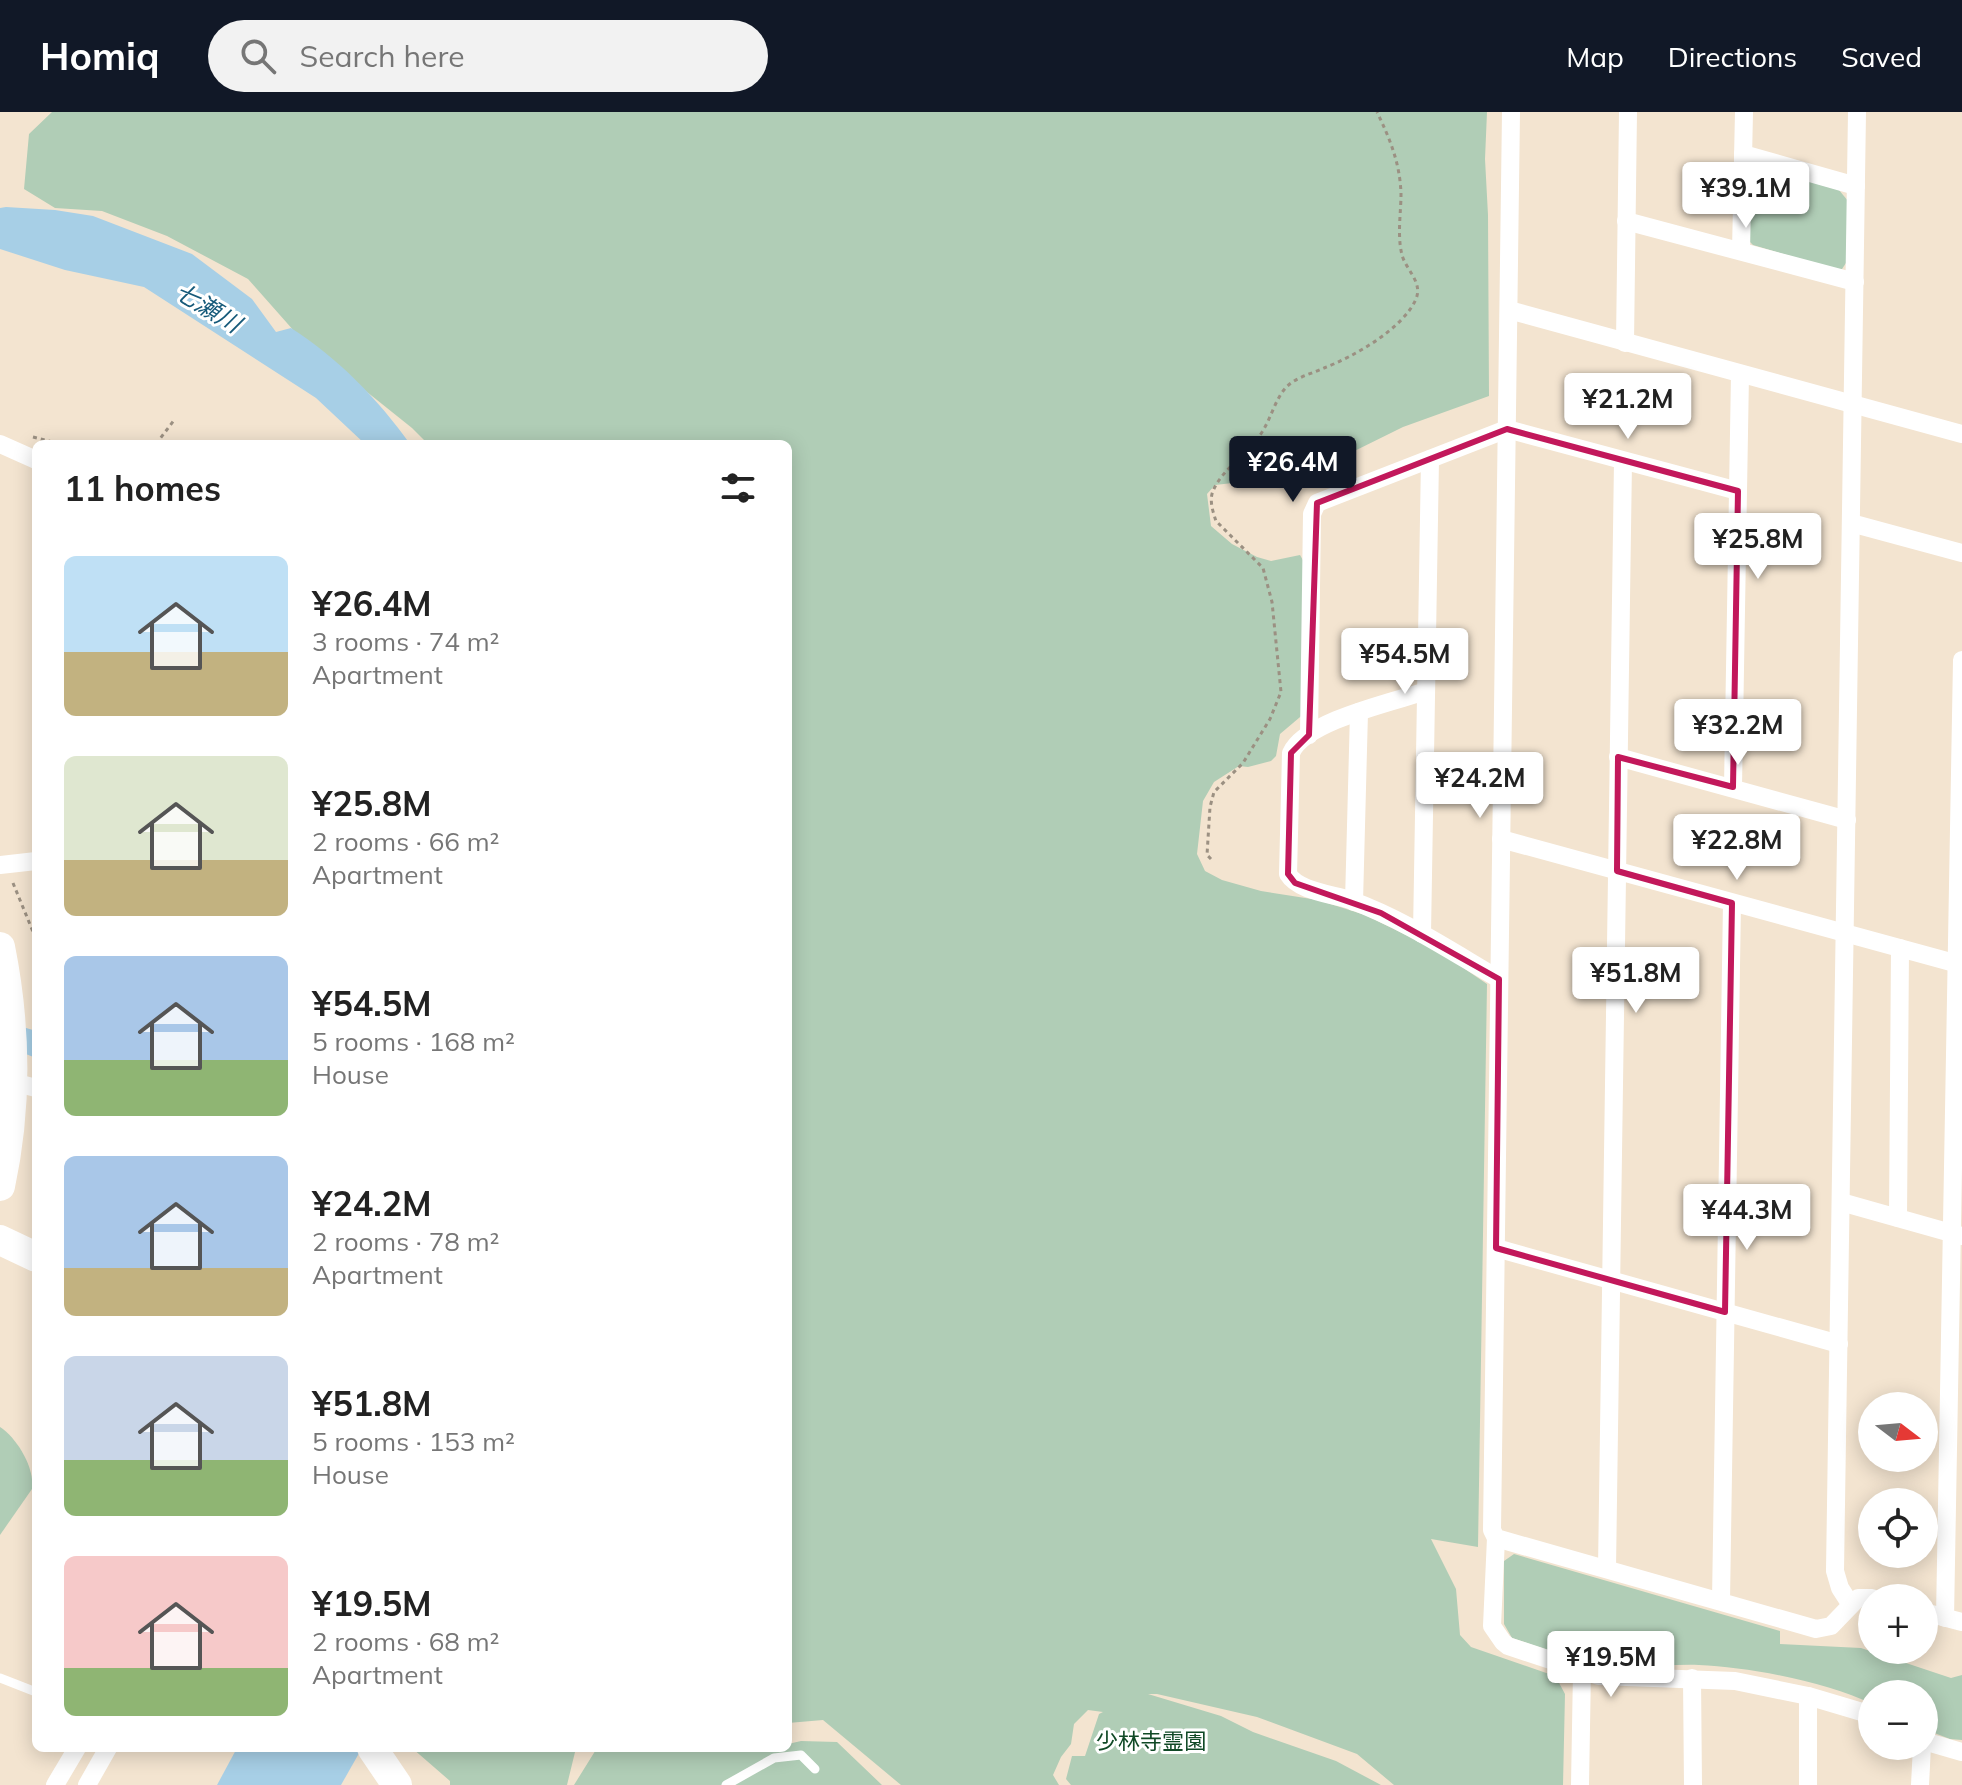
<!DOCTYPE html>
<html lang="en">
<head>
<meta charset="utf-8">
<style>
	:root { --surface:#fff; --page:#f2f2f2; --text:#222; --muted:#767676; --accent:#111827 }
	body { margin:0; font-family:Mulish,"Noto Sans JP",sans-serif; background:var(--page); color:var(--text); height:100vh; display:flex; flex-direction:column; font-size:30px; white-space:nowrap }
	* { box-sizing:border-box; margin:0 }
	p { font-size:26px; color:var(--muted) }
	.icon { flex:none; width:44px; height:44px; fill:none; stroke:currentColor; stroke-width:2; stroke-linecap:round; stroke-linejoin:round }
	.map { position:relative; flex:1; overflow:hidden }
	.sheet { position:absolute; left:32px; top:328px; width:760px; height:1312px; display:flex; flex-direction:column; background:var(--surface); border-radius:12px; box-shadow:0 4px 20px #0003 }
	.sheet>* { flex:none }
	.needle { width:52px; rotate:106deg }
	.buttons { position:absolute; left:1858px; top:1280px; display:grid; gap:16px }
	.buttons a { display:grid; place-items:center; width:80px; height:80px; border-radius:50%; background:var(--surface); box-shadow:0 4px 20px #0003; font-size:40px }
	.price { position:absolute; translate:-50% -68px; padding:0 18px; border-radius:8px; background:#fff; color:#222; font-size:26px; line-height:52px; filter:drop-shadow(0 2px 4px #0008) }
	.price::after { content:''; position:absolute; left:50%; top:48px; width:24px; height:18px; margin-left:-12px; background:inherit; clip-path:polygon(0 0,100% 0,50% 100%) }
	.price.current { background:var(--accent); color:#fff }
	ul { padding:0; list-style:none }
	li { display:flex; align-items:center; gap:24px; height:200px; padding:0 32px }
	li span { display:grid; place-items:center; flex:none; width:224px; height:160px; border-radius:12px; color:#555 }
	li>.icon { margin-inline-start:auto }
	span .icon { width:96px; height:96px; fill:#fffc; stroke-width:1 }
	li b { font-size:34px }
	h2 { display:flex; justify-content:space-between; align-items:center; height:96px; padding:0 32px; font-size:34px }
	header { display:flex; align-items:center; gap:48px; box-sizing:border-box; height:112px; padding:0 40px; background:var(--accent); color:#fff }
	header strong { font-size:38px }
	nav { display:flex; gap:44px; margin-inline-start:auto; font-size:28px }
	.search { width:560px; height:72px; background:var(--page); display:flex; align-items:center; gap:20px; box-sizing:border-box; padding:0 28px; border-radius:44px; color:var(--muted); font-size:30px }
	.map>svg:first-child { display:block }
	.green { fill:#b0cdb6 }
	.water { fill:#a7cfe6 }
	.lines { fill:none; stroke-linecap:round; stroke-linejoin:round }
	.path { stroke:#9b9082; stroke-width:3; stroke-dasharray:4 4; stroke-linecap:butt }
	.service { stroke:#fff; stroke-width:9 }
	.minor { stroke:#fff; stroke-width:18 }
	.trunk { stroke:#fff; stroke-width:30 }
	.marked { fill:none; stroke:#c2185b; stroke-width:6; stroke-linejoin:round }
	.labels { text-anchor:middle; dominant-baseline:central; stroke-width:6; stroke-linejoin:round; paint-order:stroke }
	.park-label { font-size:22px; fill:#104926; stroke:#fff }
	.water-label { font-size:24px; font-style:italic; fill:#165a7a; stroke:#fff }
</style>
</head>
<body>
<header>
<strong>Homiq</strong>
<div class="search"><svg class="icon" aria-label="search" viewBox="0 0 24 24"><circle cx="10" cy="10" r="6"/><path d="M15 15l6 6"/></svg>Search here</div>
<nav><a>Map</a><a>Directions</a><a>Saved</a></nav>
</header>
<div class="map">
<svg width="1962" height="1673" viewBox="0 0 1962 1673">
	<rect width="100%" height="100%" fill="#f3e4d0"/>
	<g class="green">
		<polygon points="52,0 1487,0 1485,47 1488,103 1489,284 1403,315 1316,358 1267,362 1250,369 1215,373 1207,382 1211,414 1232,432 1257,445 1271,449 1300,443 1308,457 1306,600 1280,622 1276,644 1271,649 1248,655 1239,654 1214,670 1203,689 1197,742 1205,759 1222,768 1261,779 1318,788 1365,803 1437,838 1487,872 1478,1435 1431,1427 1456,1477 1460,1523 1471,1535 1552,1563 1557,1567 1565,1582 1563,1673 1394,1673 1357,1642 1257,1605 1157,1582 1148,1582 1221,1604 1253,1620 1336,1649 1381,1673 1071,1673 1066,1667 1072,1644 1085,1644 1099,1602 1103,1600 1088,1598 1074,1612 1071,1632 1061,1645 1053,1663 1059,1673 901,1673 823,1608 788,1611 788,332 428,332 412,316 302,228 248,167 167,124 102,99 55,96 24,77 29,22"/>
		<polygon points="1759,55 1839,78 1848,89 1846,151 1842,157 1834,157 1753,133 1746,126 1748,61 1752,56"/>
		<path d="M 0,1315 C 17,1326 35,1356 32,1377 L 0,1423 Z"/>
		<path d="M 1514,1442 L 1780,1519 L 1780,1532 L 1861,1536 L 1951,1566 L 1962,1563 L 1962,1628 L 1950,1627 L 1924,1617 L 1924,1582 L 1872,1582 L 1872,1592 C 1827,1570 1749,1555 1699,1553 C 1668,1552 1637,1557 1607,1553 C 1574,1548 1543,1536 1512,1526 L 1504,1512 L 1504,1449 Z"/>
		<polygon points="801,1629 837,1630 882,1673 574,1673 597,1636 753,1636 761,1639 788,1636 788,1632"/>
		<polygon points="412,1636 576,1636 567,1673 450,1673 450,1669"/>
	</g>
	<g class="water">
		<path d="M 6,95 L 55,98 L 93,104 L 192,142 L 252,187 L 276,220 L 291,216 C 338,246 378,287 410,332 L 365,332 L 316,286 L 144,175 L 65,158 L 0,137 L 0,96 Z"/>
		<polygon points="0,908 36,919 36,946 0,932"/>
		<polygon points="237,1636 362,1636 341,1673 217,1673"/>
	</g>
	<g class="lines">
		<g class="path">
			<polyline points="33,325 60,332"/>
			<polyline points="156,332 175,307"/>
			<path d="M 1211,747 L 1207,743 L 1210,695 L 1214,680 L 1243,651 L 1270,607 L 1281,580 L 1272,490 L 1263,456 L 1216,409 C 1213,400 1209,388 1213,379 C 1222,357 1247,343 1260,323 C 1272,307 1275,283 1291,271 C 1301,264 1313,261 1324,256 C 1353,245 1403,217 1416,187 C 1423,170 1406,158 1402,143 C 1397,123 1401,101 1401,82 C 1400,51 1390,27 1377,0"/>
			<polyline points="13,771 36,827"/>
		</g>
		<g class="service">
			<polyline points="0,1566 36,1580"/>
			<polyline points="726,1673 774,1646 801,1643 815,1657"/>
		</g>
		<g class="minor">
			<polyline points="1511,0 1492,1418 1496,1426 1816,1517 1831,1514 1858,1486 1872,1486"/>
			<polyline points="1743,42 1856,74"/>
			<polyline points="1626,109 1855,170"/>
			<polyline points="1741,139 1744,0"/>
			<polyline points="1509,198 1962,322"/>
			<polyline points="1625,231 1628,0"/>
			<polyline points="0,332 36,348"/>
			<polyline points="1851,411 1962,441"/>
			<path d="M 1426,579 C 1393,590 1305,609 1291,641 L 1288,762 C 1298,779 1332,782 1350,788 C 1403,807 1451,839 1499,867"/>
			<polyline points="1309,623 1312,402 1317,391 1507,317 1738,379"/>
			<polyline points="1618,645 1847,708"/>
			<polyline points="1733,675 1740,262"/>
			<polyline points="1501,727 1962,853"/>
			<polyline points="0,753 36,749"/>
			<polyline points="1354,790 1359,600"/>
			<polyline points="1422,822 1430,347"/>
			<polyline points="13,970 36,976"/>
			<polyline points="1841,1090 1962,1124"/>
			<polyline points="1898,1106 1900,836"/>
			<polyline points="1496,1136 1839,1232"/>
			<polyline points="1496,1426 1492,1514 1503,1530 1508,1534 1599,1564 1735,1569 1808,1584 1872,1603"/>
			<polyline points="1607,1457 1623,349"/>
			<polyline points="1721,1489 1732,791"/>
			<polyline points="1851,1493 1840,1476 1835,1459 1857,0"/>
			<polyline points="1924,1500 1962,1510"/>
			<polyline points="1945,1506 1962,548"/>
			<polyline points="1692,1566 1693,1673"/>
			<polyline points="1808,1584 1808,1673"/>
			<polyline points="1924,1629 1962,1640"/>
			<polyline points="55,1673 77,1636"/>
			<polyline points="87,1673 108,1636"/>
			<polyline points="1580,1673 1582,1559"/>
			<polyline points="1920,1673 1922,1634"/>
		</g>
		<g class="trunk">
			<path d="M 0,835 C 16,915 17,995 0,1074"/>
			<polyline points="0,1128 36,1145"/>
			<polyline points="372,1636 397,1673"/>
		</g>
	</g>
	<path class="marked" d="M 1507,317 L 1738,379 L 1733,675 L 1618,645 L 1617,759 L 1732,791 L 1725,1200 L 1496,1136 L 1499,867 L 1381,801 L 1295,771 L 1288,762 L 1291,641 L 1309,623 L 1317,391 Z"/>
	<g class="labels">
		<g class="park-label">
			<text x="1151" y="1629">少林寺霊園</text>
		</g>
		<g class="water-label">
			<text transform="translate(208 195) rotate(31)">七瀬川</text>
		</g>
	</g>
</svg>
<div class="buttons">
<a><svg class="needle" viewBox="-14 -14 28 28"><path d="M0-13l5 13h-10z" fill="#e53935"/><path d="M0 13l5-13h-10z" fill="#767676"/></svg></a>
<a><svg class="icon" aria-label="locate" viewBox="0 0 24 24"><circle cx="12" cy="12" r="6"/><path d="M12 2v4M12 18v4M2 12h4M18 12h4"/></svg></a>
<a>+</a>
<a>−</a>
</div>
<b class="price" style="left:1746px;top:118px">¥39.1M</b>
<b class="price" style="left:1628px;top:329px">¥21.2M</b>
<b class="price current" style="left:1293px;top:392px">¥26.4M</b>
<b class="price" style="left:1758px;top:469px">¥25.8M</b>
<b class="price" style="left:1405px;top:584px">¥54.5M</b>
<b class="price" style="left:1738px;top:655px">¥32.2M</b>
<b class="price" style="left:1480px;top:708px">¥24.2M</b>
<b class="price" style="left:1737px;top:770px">¥22.8M</b>
<b class="price" style="left:1636px;top:903px">¥51.8M</b>
<b class="price" style="left:1747px;top:1140px">¥44.3M</b>
<b class="price" style="left:1611px;top:1587px">¥19.5M</b>
<section class="sheet">
<h2>11 homes<svg class="icon" aria-label="filters" viewBox="0 0 24 24"><path d="M4 7h16M4 17h16"/><circle cx="9" cy="7" r="2"/><circle cx="15" cy="17" r="2"/></svg></h2>
<ul>
<li><span style="background:linear-gradient(#bfe0f5 60%,#c2b280 0)"><svg class="icon" aria-label="home" viewBox="0 0 24 24"><path d="M3 11l9-7 9 7M6 9v11h12V9"/></svg></span><div><b>¥26.4M</b><p>3 rooms · 74 m²</p><p>Apartment</p></div></li>
<li><span style="background:linear-gradient(#dfe7d0 65%,#c2b280 0)"><svg class="icon" aria-label="home" viewBox="0 0 24 24"><path d="M3 11l9-7 9 7M6 9v11h12V9"/></svg></span><div><b>¥25.8M</b><p>2 rooms · 66 m²</p><p>Apartment</p></div></li>
<li><span style="background:linear-gradient(#a9c7e8 65%,#8fb573 0)"><svg class="icon" aria-label="home" viewBox="0 0 24 24"><path d="M3 11l9-7 9 7M6 9v11h12V9"/></svg></span><div><b>¥54.5M</b><p>5 rooms · 168 m²</p><p>House</p></div></li>
<li><span style="background:linear-gradient(#a9c7e8 70%,#c2b280 0)"><svg class="icon" aria-label="home" viewBox="0 0 24 24"><path d="M3 11l9-7 9 7M6 9v11h12V9"/></svg></span><div><b>¥24.2M</b><p>2 rooms · 78 m²</p><p>Apartment</p></div></li>
<li><span style="background:linear-gradient(#c9d6e8 65%,#8fb573 0)"><svg class="icon" aria-label="home" viewBox="0 0 24 24"><path d="M3 11l9-7 9 7M6 9v11h12V9"/></svg></span><div><b>¥51.8M</b><p>5 rooms · 153 m²</p><p>House</p></div></li>
<li><span style="background:linear-gradient(#f6c9c9 70%,#8fb573 0)"><svg class="icon" aria-label="home" viewBox="0 0 24 24"><path d="M3 11l9-7 9 7M6 9v11h12V9"/></svg></span><div><b>¥19.5M</b><p>2 rooms · 68 m²</p><p>Apartment</p></div></li>
</ul>
</section>
</div>
</body>
</html>
